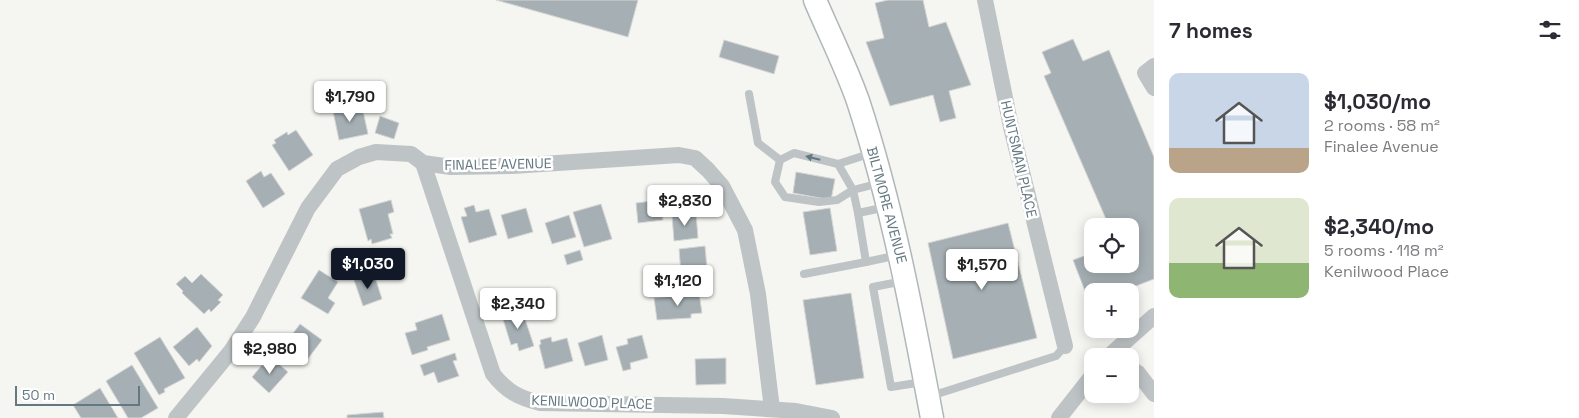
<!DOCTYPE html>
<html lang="en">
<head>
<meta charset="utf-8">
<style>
	:root { --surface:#fff; --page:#f2f2f3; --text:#2b2b33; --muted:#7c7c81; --accent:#111827 }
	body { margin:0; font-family:"Space Grotesk",sans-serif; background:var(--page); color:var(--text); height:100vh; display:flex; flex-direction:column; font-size:19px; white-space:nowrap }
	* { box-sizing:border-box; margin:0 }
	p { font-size:16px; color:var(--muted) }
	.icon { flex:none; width:28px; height:28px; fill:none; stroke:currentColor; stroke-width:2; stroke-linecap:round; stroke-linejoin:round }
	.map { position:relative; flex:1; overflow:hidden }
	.sheet { display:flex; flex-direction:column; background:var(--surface); width:425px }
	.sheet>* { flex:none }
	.fabs { position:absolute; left:1084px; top:218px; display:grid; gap:10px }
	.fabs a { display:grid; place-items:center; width:55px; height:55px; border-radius:10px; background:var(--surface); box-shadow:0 2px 12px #0003; font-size:25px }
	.scale { position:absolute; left:15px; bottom:12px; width:125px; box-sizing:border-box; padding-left:5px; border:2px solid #647882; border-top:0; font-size:14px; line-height:18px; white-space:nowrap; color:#647882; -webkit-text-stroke:4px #fff; paint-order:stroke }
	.price { position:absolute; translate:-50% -42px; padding:0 11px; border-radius:5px; background:#fff; color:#222; font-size:16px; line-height:32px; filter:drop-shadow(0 1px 2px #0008) }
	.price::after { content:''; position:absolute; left:50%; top:30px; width:15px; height:11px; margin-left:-8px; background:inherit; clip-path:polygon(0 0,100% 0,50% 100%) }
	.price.current { background:var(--accent); color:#fff }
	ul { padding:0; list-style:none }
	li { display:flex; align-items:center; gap:15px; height:125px; padding:0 15px }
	li span { display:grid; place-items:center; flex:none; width:140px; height:100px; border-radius:10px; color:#555 }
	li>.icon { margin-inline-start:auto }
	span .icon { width:60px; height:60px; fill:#fffc; stroke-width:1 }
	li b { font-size:21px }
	h2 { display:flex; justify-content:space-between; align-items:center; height:60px; padding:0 15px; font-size:21px }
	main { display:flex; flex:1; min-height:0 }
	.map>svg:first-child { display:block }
	.building { fill:#a6b0b4; stroke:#d6d6d4 }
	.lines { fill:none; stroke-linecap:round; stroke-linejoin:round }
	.secondary-casing { stroke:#b0b7ba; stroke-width:25 }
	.service { stroke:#bec3c5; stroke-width:8 }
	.minor { stroke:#bec3c5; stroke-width:16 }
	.secondary { stroke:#fff; stroke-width:22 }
	.oneway { fill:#647882 }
	.labels { text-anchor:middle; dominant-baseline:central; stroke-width:5; stroke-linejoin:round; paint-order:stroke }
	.street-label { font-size:14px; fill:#647882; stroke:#fff }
</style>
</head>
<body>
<main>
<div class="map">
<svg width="1154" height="418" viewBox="0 0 1154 418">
	<rect width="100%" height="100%" fill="#f5f5f1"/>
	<g class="building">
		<polygon points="496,0 638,0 628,37"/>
		<polygon points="888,0 923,0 929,27 946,22 971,85 949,91 956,118 940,122 933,95 890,106 866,42 884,38 875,3"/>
		<polygon points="1073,39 1083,61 1109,50 1154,157 1154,279 1123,291 1092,291 1092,304 1090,304 1073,260 1092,253 1092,264 1130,264 1130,226 1109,226 1044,76 1051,73 1042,52"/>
		<polygon points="724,40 779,56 774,74 719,57"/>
		<polygon points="362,106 368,134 339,140 333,111"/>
		<polygon points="380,116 399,123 394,139 375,133"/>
		<polygon points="296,130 313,155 289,171 272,145 276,143 274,140 287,132 288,135"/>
		<polygon points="261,171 264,177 271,173 285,194 263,208 246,181"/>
		<polygon points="796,172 835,179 831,200 793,193"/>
		<polygon points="391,200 394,212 388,214 393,234 390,234 392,238 372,244 371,239 368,241 359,209"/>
		<polygon points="660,200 663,220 638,223 636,203"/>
		<polygon points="601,204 612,239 584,247 573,212"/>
		<polygon points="474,205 476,212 489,209 497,235 469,243 461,217 467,216 464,208"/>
		<polygon points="526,208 533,232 508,239 501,215"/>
		<polygon points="830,208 837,251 810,255 803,212"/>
		<polygon points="696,213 698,238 674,241 672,215"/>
		<polygon points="569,215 576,237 552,244 545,223"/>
		<polygon points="1008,223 1037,338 953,359 928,243"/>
		<polygon points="705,246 708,279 693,280 693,273 681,274 679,249"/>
		<polygon points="580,250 583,260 567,265 564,255"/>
		<polygon points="319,270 338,282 328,298 335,303 328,314 301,298"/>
		<polygon points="201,274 223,295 218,300 221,302 211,312 209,309 204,314 182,293 183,291 176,284 185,276 192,283"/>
		<polygon points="374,274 382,299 363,306 354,280"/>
		<polygon points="517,289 518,295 511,295 510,290"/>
		<polygon points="699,293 702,313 691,314 691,318 657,320 654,298"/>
		<polygon points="851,293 864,378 816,385 803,300"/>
		<polygon points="522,310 534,346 519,351 517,343 511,345 502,316"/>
		<polygon points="442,314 450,340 427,347 428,350 412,355 405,333 417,330 415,323"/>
		<polygon points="300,324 322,340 307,360 285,344"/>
		<polygon points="197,327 212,346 199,362 197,359 189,366 173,347"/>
		<polygon points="602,335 608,360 585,366 578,343"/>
		<polygon points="642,335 648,358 630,363 631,369 623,371 616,347 628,344 627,339"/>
		<polygon points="160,337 185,378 164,389 165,392 159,395 134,353"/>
		<polygon points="551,337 552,342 567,338 573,361 545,369 539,345 541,344 540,340"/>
		<polygon points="455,353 457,360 453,361 459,376 438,383 434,372 424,376 420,365"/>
		<polygon points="726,358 726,384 696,385 695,359"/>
		<polygon points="273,359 288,372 269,393 252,377 262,365 265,367"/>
		<polygon points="132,365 158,408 141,418 128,418 106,381"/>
		<polygon points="100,388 118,418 81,418 73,405"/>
		<polygon points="383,412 384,418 347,418 347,415"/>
	</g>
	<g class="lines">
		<defs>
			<path id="secondary" d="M 815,0 C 829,33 846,67 858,101 C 892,205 912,311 932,418"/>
		</defs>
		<use href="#secondary" class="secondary-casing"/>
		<g class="service">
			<polyline points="749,94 758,143 780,160"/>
			<polyline points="838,164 872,153"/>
			<polyline points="887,207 858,213 866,262 898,255"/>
			<polyline points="858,213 853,190 838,164 794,153 780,160 775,182 785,197 819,202 837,200 853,190 880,183"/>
			<polyline points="804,274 866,262"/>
			<polyline points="904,281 873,287 891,387 923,382"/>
			<polyline points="931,396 1056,356 1065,346"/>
		</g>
		<g class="minor">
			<polyline points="985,0 1011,127 1065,346"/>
			<polyline points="1154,66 1145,73 1154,88"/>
			<path d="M 423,163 L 493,374 C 506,391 519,398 540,403 L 723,406 L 796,411 L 832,418"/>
			<polyline points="1109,356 1154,316"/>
			<polyline points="1130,368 1138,373 1154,394"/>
			<polyline points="176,418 231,351 253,317 308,208 337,169 359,157 376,152 411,154 423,163 451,167 512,166 679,155 695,158 708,170 722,186 745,230 758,294 772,409"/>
			<polyline points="1059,418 1092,376"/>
		</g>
		<use href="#secondary" class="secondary"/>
	</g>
	<defs><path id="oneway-solid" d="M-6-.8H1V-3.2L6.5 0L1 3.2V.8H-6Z" transform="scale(1.25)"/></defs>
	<use class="oneway" href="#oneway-solid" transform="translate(813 158) rotate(-166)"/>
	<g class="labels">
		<g class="street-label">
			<text transform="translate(1019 159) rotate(77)">HUNTSMAN PLACE</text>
			<text transform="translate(498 164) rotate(-1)">FINALEE AVENUE</text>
			<text transform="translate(887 205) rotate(75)">BILTMORE AVENUE</text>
			<text transform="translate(592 402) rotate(2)">KENILWOOD PLACE</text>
		</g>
	</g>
</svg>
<div class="fabs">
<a><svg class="icon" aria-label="locate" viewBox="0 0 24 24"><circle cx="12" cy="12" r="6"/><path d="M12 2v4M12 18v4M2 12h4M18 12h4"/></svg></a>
<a>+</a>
<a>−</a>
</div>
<div class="scale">50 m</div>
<b class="price" style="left:350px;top:123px">$1,790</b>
<b class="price" style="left:685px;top:227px">$2,830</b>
<b class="price current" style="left:368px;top:290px">$1,030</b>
<b class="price" style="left:982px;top:291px">$1,570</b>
<b class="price" style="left:678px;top:307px">$1,120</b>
<b class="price" style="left:518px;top:330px">$2,340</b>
<b class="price" style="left:270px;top:375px">$2,980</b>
</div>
<section class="sheet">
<h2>7 homes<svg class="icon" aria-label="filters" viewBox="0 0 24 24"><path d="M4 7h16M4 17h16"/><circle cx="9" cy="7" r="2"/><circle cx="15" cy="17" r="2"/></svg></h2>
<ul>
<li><span style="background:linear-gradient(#c9d6e8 75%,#b9a48a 0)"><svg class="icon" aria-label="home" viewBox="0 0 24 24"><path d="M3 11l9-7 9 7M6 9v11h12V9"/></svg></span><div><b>$1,030/mo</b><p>2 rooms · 58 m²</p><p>Finalee Avenue</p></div></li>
<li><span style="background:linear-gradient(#dfe7d0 65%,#8fb573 0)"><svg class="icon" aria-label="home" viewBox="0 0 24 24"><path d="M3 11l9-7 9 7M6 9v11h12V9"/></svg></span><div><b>$2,340/mo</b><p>5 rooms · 118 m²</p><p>Kenilwood Place</p></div></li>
</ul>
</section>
</main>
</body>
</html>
